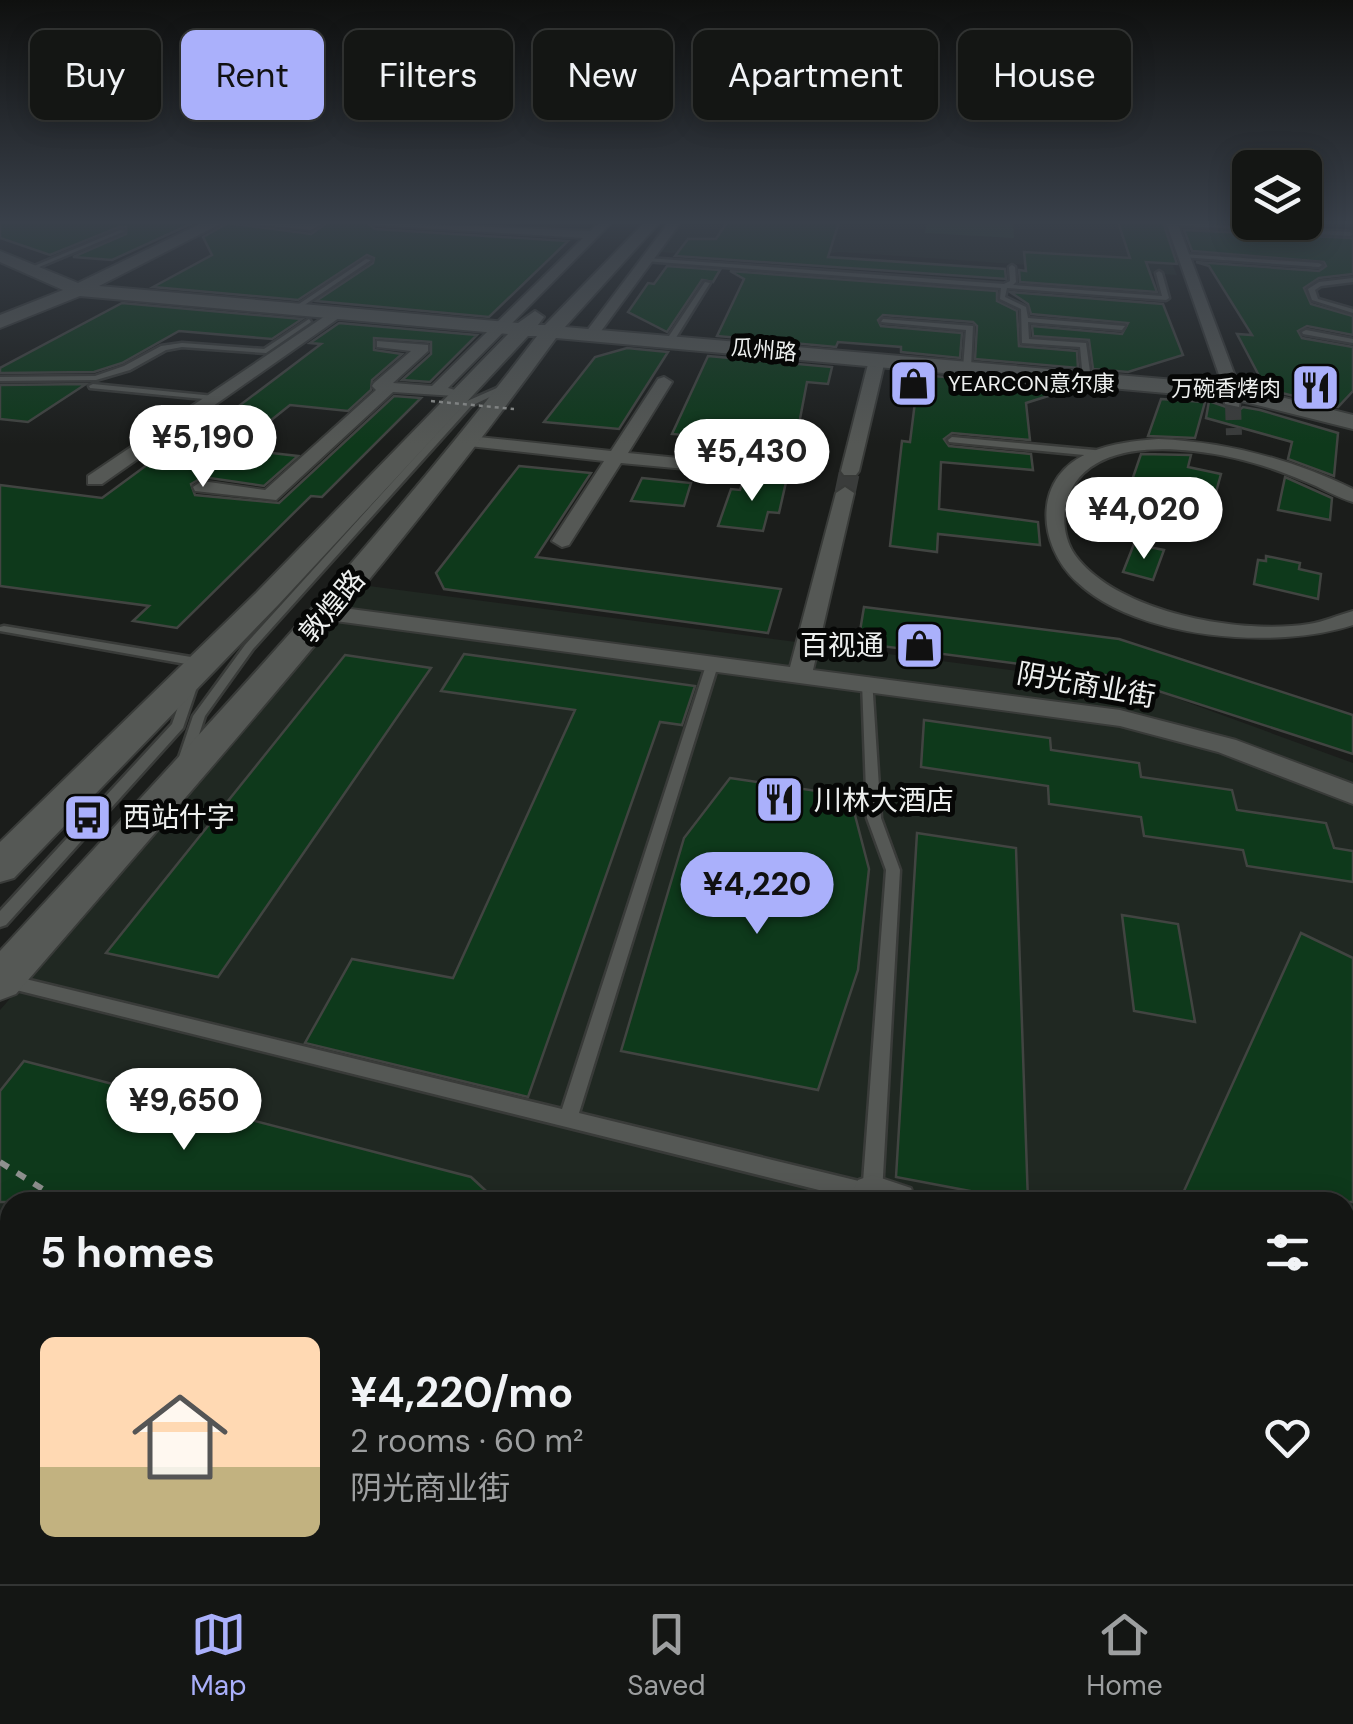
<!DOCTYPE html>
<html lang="en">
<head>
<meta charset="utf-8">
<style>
	:root { --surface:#141614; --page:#1d1f1d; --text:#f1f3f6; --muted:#9d9fa0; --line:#333534; --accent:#aab0fb }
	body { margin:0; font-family:"DM Sans","Noto Sans SC",sans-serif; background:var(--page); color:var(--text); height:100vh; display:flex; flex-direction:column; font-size:38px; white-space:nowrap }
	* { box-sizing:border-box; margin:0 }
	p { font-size:32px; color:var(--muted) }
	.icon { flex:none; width:55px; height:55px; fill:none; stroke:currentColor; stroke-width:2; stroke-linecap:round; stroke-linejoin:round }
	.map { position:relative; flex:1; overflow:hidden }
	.panel { position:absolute; left:0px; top:1192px; width:1355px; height:392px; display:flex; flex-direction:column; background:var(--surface); border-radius:30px 30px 0 0; box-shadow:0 5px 25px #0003,0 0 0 2px var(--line) }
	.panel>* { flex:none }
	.hud { position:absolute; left:30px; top:30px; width:1295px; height:90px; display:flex; gap:20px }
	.buttons { position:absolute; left:1232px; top:150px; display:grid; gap:20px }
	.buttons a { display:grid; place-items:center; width:90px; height:90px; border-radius:15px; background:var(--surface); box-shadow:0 5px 25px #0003,0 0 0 2px var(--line); font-size:50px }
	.price { position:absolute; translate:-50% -85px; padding:0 22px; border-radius:35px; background:#fff; color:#222; font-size:32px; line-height:65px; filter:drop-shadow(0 2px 5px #0008) }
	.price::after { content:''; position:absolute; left:50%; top:60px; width:30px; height:22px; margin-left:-15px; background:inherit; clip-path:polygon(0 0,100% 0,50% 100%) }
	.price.active { background:var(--accent); color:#111 }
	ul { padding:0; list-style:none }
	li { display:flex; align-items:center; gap:30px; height:250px; padding:0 40px }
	li span { display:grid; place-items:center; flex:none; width:280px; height:200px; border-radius:15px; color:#555 }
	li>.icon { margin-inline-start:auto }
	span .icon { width:120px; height:120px; fill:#fffc; stroke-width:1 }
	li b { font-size:42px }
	h2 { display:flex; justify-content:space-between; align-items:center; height:120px; padding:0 40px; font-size:42px }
	.tag { padding:0 35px; border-radius:15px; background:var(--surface); box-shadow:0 5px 25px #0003,0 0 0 2px var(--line); font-size:35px; line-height:90px }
	.tag.active { background:var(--accent); color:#111 }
	.dock { display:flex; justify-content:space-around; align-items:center; height:140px; border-top:2px solid var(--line); background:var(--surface); font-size:28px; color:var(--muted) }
	.dock a { display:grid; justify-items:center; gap:5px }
	.dock .active { color:var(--accent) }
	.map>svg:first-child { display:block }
	.built { fill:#202822; fill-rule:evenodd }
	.green { fill:#294930 }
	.building { fill:#0e391b; stroke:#414441; stroke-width:2.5 }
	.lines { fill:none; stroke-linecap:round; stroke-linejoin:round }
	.street-tunnel-far1 { stroke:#3a3c3b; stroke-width:16; stroke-dasharray:16 8; stroke-linecap:butt }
	.street-tunnel { stroke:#3a3c3b; stroke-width:21; stroke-dasharray:21 10; stroke-linecap:butt }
	.lane-casing { stroke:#393b39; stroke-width:5 }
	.street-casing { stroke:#393b39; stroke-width:4 }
	.secondary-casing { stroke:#393b39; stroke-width:4 }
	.path-far1 { stroke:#8e908e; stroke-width:6; stroke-dasharray:10 10; stroke-linecap:butt }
	.path { stroke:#8e908e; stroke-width:8; stroke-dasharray:12 12; stroke-linecap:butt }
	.lane { fill:#555855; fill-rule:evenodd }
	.street { fill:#555855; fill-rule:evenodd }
	.secondary { fill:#555855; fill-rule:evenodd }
	.path-bridge { stroke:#8e908e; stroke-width:2.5; stroke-dasharray:4 4; stroke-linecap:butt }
	.labels { text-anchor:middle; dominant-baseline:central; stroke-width:10; stroke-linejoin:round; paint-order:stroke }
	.far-street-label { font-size:22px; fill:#edefee; stroke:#060706 }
	.far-poi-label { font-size:22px; fill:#edefee; stroke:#060706; text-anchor:start }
	.street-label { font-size:28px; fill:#edefee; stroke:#060706 }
	.poi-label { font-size:28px; fill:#edefee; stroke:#060706; text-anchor:start }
</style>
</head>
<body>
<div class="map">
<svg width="1353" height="1584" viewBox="0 0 1353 1584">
	<rect width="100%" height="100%" fill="#1b1d1b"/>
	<g class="built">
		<polygon points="683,222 1155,222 1177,275 840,252 822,254 818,264 659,252"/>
		<path d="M 369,586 L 1148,688 L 1353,763 L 1353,1584 L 0,1584 L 0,1010 ZM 10,1202 L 1345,1202 L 1345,1575 L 10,1575 Z"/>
	</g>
	<polygon class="green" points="927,222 1013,222 1014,238 925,233"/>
	<g class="building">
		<polygon points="0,222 195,222 112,260 73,257 126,234 126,227 119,227 50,255 0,238"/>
		<polygon points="328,222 367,222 375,229 568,241 489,317 316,301 373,263 374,258 367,255 298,300 153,287 212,255 203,237 228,223 311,234"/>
		<polygon points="727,222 839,222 828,257 1005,269 1006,279 675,256 688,239 716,239"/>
		<polygon points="1118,222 1163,222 1177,264 1146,262 1157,292 1020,282 1019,270 1026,271 1024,252 1130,258"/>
		<polygon points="1184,230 1353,238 1353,274 1319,278 1304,288 1311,304 1353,316 1353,335 1307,326 1298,331 1302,338 1353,347 1353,391 1338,407 1266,389 1237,334 1252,335 1209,266 1196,262 1319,271 1326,266 1324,262 1192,251"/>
		<polygon points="667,266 720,270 713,282 702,280 667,332 628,312 648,283 654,284"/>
		<polygon points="730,271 997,291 997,301 1017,311 1019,346 1077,351 1078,368 975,359 977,326 973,322 883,315 878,320 881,326 962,333 960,358 901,352 901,347 838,342 836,347 717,336 744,279"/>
		<polygon points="1010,292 1163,304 1183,355 1128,372 1093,369 1089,340 1033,336 1032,326 1122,334 1128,323 1031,314 1028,304"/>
		<polygon points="122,303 302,319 272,339 179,331 122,363 94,372 0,373 0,368"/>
		<polygon points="339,323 477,335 430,382 402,380 431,354 431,342 374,338 374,350 402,354 372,380 371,390 348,411 290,405 235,449 298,456 264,486 203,477 191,484 195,495 279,503 394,396 421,398 322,497 311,496 177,628 133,621 149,606 0,586 0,485 102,498 204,423 215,424 321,344 310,343"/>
		<polygon points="627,348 668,352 619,429 544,422 595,357"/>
		<polygon points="708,356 832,367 828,384 807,382 791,466 750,461 756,441 672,434"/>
		<polygon points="898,373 1074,388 1026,403 1030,440 952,433 944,439 949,446 1031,454 1033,470 941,462 939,509 1038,522 1040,545 938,534 937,552 890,546 902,441 910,442 916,394 894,393"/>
		<polygon points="86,384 28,422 0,419 0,385"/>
		<polygon points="1161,399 1205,402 1195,438 1148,436"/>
		<polygon points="1209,401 1238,411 1243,407 1260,410 1338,433 1334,476 1288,459 1292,442 1206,418"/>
		<polygon points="1141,454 1191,455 1188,467 1221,474 1213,503 1130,486"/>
		<polygon points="519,466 591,473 536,557 781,589 768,633 444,589 436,573"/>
		<polygon points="1285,477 1332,498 1330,520 1278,510"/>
		<polygon points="642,478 691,483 684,506 631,501"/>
		<polygon points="744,478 786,482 779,513 768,512 763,531 718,526 731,489 740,490"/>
		<polygon points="1134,544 1164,550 1153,580 1123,572"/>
		<polygon points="1266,556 1300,563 1299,569 1321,574 1318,599 1254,584 1258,560 1266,561"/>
		<polygon points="864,607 1119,639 1353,715 1353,754 1112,676 858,643"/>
		<polygon points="464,654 695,686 682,725 660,722 528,1097 305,1043 352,959 453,978 575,710 441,691"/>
		<polygon points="345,655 431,668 218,977 106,953"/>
		<polygon points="924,720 1050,738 1051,750 1139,763 1141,777 1232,790 1237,810 1326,823 1334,848 1353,851 1353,882 1247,866 1243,850 1144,836 1141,817 1049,804 1048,786 921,767"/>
		<polygon points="730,778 850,796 869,869 858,970 818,1090 621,1051 684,838"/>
		<polygon points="917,833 1016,848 1028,1202 896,1177"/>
		<polygon points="1122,915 1178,924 1195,1022 1134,1011"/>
		<polygon points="1301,933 1353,958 1353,1202 1179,1202"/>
		<polygon points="24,1061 471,1177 498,1202 0,1202 0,1091"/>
	</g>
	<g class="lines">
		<g class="street-tunnel-far1">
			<polyline points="1233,404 1234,435"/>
			<polyline points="849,476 850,471"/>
		</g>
		<polyline class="street-tunnel" points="845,493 849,474"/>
		<defs>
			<g id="lane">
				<polygon points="1169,222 1350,232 1353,234 1350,236 1171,225"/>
				<polygon points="120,230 125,231 32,270 27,269"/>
				<polygon points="1183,254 1319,263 1322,265 1319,267 1181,257"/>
				<polygon points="647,258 1004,284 1010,281 1009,267 1012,265 1015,267 1016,282 1013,285 1162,296 1156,273 1159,271 1162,273 1169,298 1166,300 1007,288 1005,297 1026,307 1028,318 1125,326 1122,330 1028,322 1029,339 1086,343 1091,379 1087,381 1083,379 1080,347 1022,343 1021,309 1000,299 1001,288 645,261"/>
				<polygon points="366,259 371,260 297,310 293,310 293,308"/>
				<polygon points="1353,278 1353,282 1321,286 1315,290 1318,299 1353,309 1353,313 1312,300 1308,289 1319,282"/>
				<polygon points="705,282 710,283 672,344 666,344 665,342"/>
				<polygon points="309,319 311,322 266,353 182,347 166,350 130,370 96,380 0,381 0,377 95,376 124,366 161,346 182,343 264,349"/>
				<polygon points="883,319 973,326 971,368 967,370 963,368 966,330 881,322"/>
				<polygon points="1306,330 1353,339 1353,343 1303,334 1302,332"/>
				<polygon points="93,384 214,396 218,398 214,400 90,388 89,386"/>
				<polygon points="506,384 513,386 471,406 253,649 205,716 190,763 180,763 178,760 193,716 245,645 465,402"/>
				<polygon points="952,437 1105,451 1109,454 1105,457 949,442 948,440"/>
				<polygon points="4,626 203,659 209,663 203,667 0,631 0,627"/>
				<polygon points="713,658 719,662 579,1113 863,1182 886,870 867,818 862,682 868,678 872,679 881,818 900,870 882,1194 879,1201 867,1202 0,986 0,976 5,974 562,1109 707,662"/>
				<polygon points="192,680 198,684 183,728 6,925 0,927 0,911 172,724 186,684"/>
			</g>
			<g id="street">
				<polygon points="231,222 325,222 311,230"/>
				<polygon points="370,222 590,231 600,222 612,222 448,388 455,390 455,396 393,392 276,500 195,491 193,487 202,481 265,490 376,390 372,386 374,383 411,351 377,347 377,341 428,345 428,351 393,383 432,386 583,238 375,225"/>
				<polygon points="669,222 681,222 596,338 586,338 586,332"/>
				<polygon points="1166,222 1177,222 1241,392 1239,407 1225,404 1225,392"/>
				<polygon points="334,310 346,313 102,484 88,484 88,476"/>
				<polygon points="877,355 885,360 859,471 856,475 844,475 841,471 869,360"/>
				<polygon points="664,377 672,382 628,453 798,470 807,476 805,480 621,463 569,545 562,547 552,541 604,461 469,446 460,441 469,436 611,451 658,379"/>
				<path d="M 1158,439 C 1227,442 1291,459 1353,489 L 1353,502 C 1336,497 1320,487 1304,481 C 1269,466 1231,455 1193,451 C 1145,446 1080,449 1066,504 C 1062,521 1065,541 1075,555 C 1117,613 1242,635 1309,624 C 1324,622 1338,615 1353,611 L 1353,625 C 1277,650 1138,640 1077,582 C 1036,544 1032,475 1091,452 C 1112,443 1135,441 1158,439 Z"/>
				<polygon points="845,487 854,493 813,670 1120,710 1236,740 1353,784 1353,804 1218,752 1120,726 328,620 317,613 328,606 790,667 836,493"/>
				<polygon points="872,1175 911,1188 916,1202 856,1202 852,1194 858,1180"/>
				<polygon points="1345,1329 1353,1333 1353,1378 1345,1375"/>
			</g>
			<path id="secondary" d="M 204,222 L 224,222 L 99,286 L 518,323 L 535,311 L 544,317 L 538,325 L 545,325 L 645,222 L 660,222 L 565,327 L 1233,385 L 1353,415 L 1353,429 L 1233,399 L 556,338 C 389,568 201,779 16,994 L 0,1000 L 0,951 C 185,750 371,553 537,336 L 528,336 L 279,604 L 14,878 L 0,882 L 0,842 L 257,592 L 508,334 L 80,296 L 0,328 L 0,315 L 63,290 L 0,262 L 0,251 L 78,283 Z"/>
		</defs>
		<use href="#lane" class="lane-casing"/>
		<use href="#street" class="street-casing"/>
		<use href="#secondary" class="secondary-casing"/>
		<polyline class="path-far1" points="0,1162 55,1197"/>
		<polyline class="path" points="51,1194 64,1202"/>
		<use href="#lane" class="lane"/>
		<use href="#street" class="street"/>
		<use href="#secondary" class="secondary"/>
		<polyline class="path-bridge" points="431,401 514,409"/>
	</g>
	<linearGradient id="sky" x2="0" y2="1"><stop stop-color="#0f100f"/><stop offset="0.5" stop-color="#39404a"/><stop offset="1" stop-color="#39404a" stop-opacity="0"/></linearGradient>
	<rect width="1353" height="444" fill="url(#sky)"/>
	<defs>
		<symbol id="shop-square" viewBox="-11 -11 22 22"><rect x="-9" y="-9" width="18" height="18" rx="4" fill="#aab0fb" stroke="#060706"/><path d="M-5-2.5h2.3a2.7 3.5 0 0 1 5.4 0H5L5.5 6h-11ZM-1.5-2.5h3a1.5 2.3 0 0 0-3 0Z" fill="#111"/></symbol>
		<symbol id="restaurant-square" viewBox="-11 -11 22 22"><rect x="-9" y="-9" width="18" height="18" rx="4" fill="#aab0fb" stroke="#060706"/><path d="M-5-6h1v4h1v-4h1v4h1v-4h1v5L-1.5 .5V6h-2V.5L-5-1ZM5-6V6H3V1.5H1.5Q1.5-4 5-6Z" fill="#111"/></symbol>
		<symbol id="bus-square" viewBox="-11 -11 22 22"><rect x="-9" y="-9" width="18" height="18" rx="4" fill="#aab0fb" stroke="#060706"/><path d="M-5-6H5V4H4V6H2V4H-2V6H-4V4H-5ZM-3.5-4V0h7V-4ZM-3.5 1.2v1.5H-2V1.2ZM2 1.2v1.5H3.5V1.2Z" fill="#111"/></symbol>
	</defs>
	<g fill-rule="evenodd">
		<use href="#shop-square" x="886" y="356" width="55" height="55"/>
		<use href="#restaurant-square" x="1288" y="360" width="55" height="55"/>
		<use href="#shop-square" x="892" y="618" width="55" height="55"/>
		<use href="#restaurant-square" x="752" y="772" width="55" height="55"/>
		<use href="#bus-square" x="60" y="790" width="55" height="55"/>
	</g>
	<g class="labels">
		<g class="far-street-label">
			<text transform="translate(764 350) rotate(5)">瓜州路</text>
		</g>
		<g class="far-poi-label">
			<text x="948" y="383">YEARCON意尔康</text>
			<text x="1281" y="388" text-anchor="end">万碗香烤肉</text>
		</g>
		<g class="street-label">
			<text transform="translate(332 606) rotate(-50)">敦煌路</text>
			<text transform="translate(1086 685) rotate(10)">阴光商业街</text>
		</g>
		<g class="poi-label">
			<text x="884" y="645" text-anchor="end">百视通</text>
			<text x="814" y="800">川林大酒店</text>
			<text x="123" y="817">西站什字</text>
		</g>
	</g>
</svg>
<div class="buttons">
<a><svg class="icon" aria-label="layers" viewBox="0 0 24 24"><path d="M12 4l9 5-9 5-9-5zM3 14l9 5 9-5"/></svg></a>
</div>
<b class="price" style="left:203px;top:490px">¥5,190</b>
<b class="price" style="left:752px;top:504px">¥5,430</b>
<b class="price" style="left:1144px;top:562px">¥4,020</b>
<b class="price active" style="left:757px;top:937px">¥4,220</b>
<b class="price" style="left:184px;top:1153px">¥9,650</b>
<div class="hud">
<a class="tag">Buy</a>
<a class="tag active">Rent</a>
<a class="tag">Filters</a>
<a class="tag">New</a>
<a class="tag">Apartment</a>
<a class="tag">House</a>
</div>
<section class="panel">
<h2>5 homes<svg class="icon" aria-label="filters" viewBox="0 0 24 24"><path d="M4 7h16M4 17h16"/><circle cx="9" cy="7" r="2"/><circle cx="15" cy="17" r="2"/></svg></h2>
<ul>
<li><span style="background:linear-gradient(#ffd9b3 65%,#c2b280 0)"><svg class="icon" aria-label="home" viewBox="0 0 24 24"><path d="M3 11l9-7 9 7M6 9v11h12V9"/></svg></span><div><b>¥4,220/mo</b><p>2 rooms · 60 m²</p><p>阴光商业街</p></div><svg class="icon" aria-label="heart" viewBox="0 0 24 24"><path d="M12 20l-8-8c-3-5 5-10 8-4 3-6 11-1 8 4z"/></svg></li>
</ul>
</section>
</div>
<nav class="dock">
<a class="active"><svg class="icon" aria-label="map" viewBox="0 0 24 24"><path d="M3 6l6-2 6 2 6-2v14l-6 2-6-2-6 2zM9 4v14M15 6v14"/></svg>Map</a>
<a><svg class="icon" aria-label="saved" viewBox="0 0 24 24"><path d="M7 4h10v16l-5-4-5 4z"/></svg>Saved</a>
<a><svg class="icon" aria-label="home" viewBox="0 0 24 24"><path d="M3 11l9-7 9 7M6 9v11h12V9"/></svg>Home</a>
</nav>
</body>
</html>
